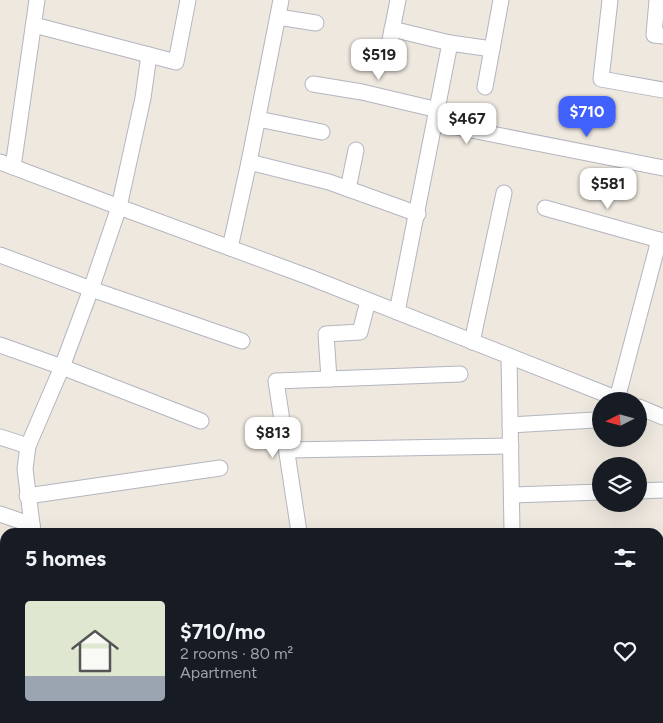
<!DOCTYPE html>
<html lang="en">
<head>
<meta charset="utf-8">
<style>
	:root { --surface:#171b24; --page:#242831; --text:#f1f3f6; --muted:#9ea1a6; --line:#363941; --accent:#4061fb }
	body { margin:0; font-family:Figtree,sans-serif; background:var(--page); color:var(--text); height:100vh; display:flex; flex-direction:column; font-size:19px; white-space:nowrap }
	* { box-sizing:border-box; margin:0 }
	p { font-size:16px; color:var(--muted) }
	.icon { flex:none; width:28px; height:28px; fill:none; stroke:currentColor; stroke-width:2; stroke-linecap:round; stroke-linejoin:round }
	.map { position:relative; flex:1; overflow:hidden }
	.details { position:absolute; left:0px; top:528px; width:664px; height:196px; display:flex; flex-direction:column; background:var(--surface); border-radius:15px 15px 0 0; box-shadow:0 5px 20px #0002 }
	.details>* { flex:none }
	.needle { width:32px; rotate:264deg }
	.tools { position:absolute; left:592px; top:392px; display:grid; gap:10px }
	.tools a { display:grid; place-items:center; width:55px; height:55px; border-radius:50%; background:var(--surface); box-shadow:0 5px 20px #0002; font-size:25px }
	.price { position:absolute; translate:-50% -42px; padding:0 11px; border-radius:10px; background:#fff; color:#222; font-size:16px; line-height:32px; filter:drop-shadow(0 1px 2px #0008) }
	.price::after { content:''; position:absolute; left:50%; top:30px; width:15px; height:11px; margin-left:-8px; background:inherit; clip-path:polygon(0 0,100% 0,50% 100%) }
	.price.selected { background:var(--accent); color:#fff }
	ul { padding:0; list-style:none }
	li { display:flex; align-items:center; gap:15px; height:125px; padding:0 25px }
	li+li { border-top:1px solid var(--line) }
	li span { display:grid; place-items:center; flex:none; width:140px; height:100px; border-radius:5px; color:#555 }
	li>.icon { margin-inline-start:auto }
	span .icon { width:60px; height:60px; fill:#fffc; stroke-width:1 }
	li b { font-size:21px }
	h2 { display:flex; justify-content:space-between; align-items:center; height:60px; padding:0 25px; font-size:21px }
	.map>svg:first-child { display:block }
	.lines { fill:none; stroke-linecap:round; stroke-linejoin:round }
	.minor-casing { stroke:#b3b5c0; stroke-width:17 }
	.tertiary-casing { stroke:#b3b5c0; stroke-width:21 }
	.minor { stroke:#fff; stroke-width:15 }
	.tertiary { stroke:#fff; stroke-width:19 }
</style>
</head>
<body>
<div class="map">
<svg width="663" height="723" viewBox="0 0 663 723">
	<rect width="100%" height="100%" fill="#eee8df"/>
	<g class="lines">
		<defs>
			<g id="minor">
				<polyline points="610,0 601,79 663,90"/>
				<polyline points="657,0 654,35 663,36"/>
				<polyline points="278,17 316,23"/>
				<polyline points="34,25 176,62 188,0"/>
				<polyline points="392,29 450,43 492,49"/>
				<polyline points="388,50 398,0"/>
				<polyline points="149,55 143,98 119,207 309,277 623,401"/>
				<polyline points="313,84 362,92 438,110"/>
				<polyline points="485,87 501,0"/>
				<polyline points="258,119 322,132"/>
				<polyline points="436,123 663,168"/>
				<polyline points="0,162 119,207 91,289 0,255"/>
				<polyline points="249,162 329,182 418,214"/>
				<polyline points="13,167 37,0"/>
				<polyline points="348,189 356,150"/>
				<polyline points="545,208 663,241"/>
				<polyline points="230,248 249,162 281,0"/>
				<polyline points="397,312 450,43"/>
				<polyline points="472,342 504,193"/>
				<polyline points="0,345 62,367 91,289 242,341"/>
				<polyline points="509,356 512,532"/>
				<polyline points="329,379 326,334 360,332 368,301"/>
				<polyline points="617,399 659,240"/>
				<polyline points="639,407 663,417"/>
				<polyline points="510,425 595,420"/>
				<polyline points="0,437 28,446"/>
				<polyline points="287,450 511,446"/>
				<polyline points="639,491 663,490"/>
				<polyline points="512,495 601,492"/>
				<polyline points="27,496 220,468"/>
				<polyline points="0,514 32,525"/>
				<polyline points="33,532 25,469 28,446 62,367 201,421"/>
				<polyline points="299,532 276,381 460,374"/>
				<polyline points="0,606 5,605"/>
				<polyline points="46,719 46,723"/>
				<polyline points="249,719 250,723"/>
				<polyline points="366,719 366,723"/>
				<polyline points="478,719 479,723"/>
				<polyline points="562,719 562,723"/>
				<polyline points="650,719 650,723"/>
			</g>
			<g id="tertiary">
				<polyline points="659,621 663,620"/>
				<polyline points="131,723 154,719"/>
			</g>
		</defs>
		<use href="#minor" class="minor-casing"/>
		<use href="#tertiary" class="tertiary-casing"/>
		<use href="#minor" class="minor"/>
		<use href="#tertiary" class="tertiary"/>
	</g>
</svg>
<div class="tools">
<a><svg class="needle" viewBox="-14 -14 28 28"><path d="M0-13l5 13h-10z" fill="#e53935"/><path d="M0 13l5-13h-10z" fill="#9ea1a6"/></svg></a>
<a><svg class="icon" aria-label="layers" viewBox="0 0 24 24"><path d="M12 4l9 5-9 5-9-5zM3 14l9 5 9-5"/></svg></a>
</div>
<b class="price" style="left:379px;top:81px">$519</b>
<b class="price selected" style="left:587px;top:138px">$710</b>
<b class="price" style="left:467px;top:145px">$467</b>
<b class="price" style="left:608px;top:210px">$581</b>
<b class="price" style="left:273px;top:459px">$813</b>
<section class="details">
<h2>5 homes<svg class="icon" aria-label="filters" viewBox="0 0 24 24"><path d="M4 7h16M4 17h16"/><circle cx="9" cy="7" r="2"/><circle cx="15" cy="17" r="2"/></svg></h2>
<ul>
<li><span style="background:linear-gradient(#dfe7d0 75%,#9aa5b1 0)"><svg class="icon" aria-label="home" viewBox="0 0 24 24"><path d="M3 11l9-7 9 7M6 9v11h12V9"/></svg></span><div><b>$710/mo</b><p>2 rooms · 80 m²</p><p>Apartment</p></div><svg class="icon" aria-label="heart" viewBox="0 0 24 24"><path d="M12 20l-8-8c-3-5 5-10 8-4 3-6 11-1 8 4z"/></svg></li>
</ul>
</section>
</div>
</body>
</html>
